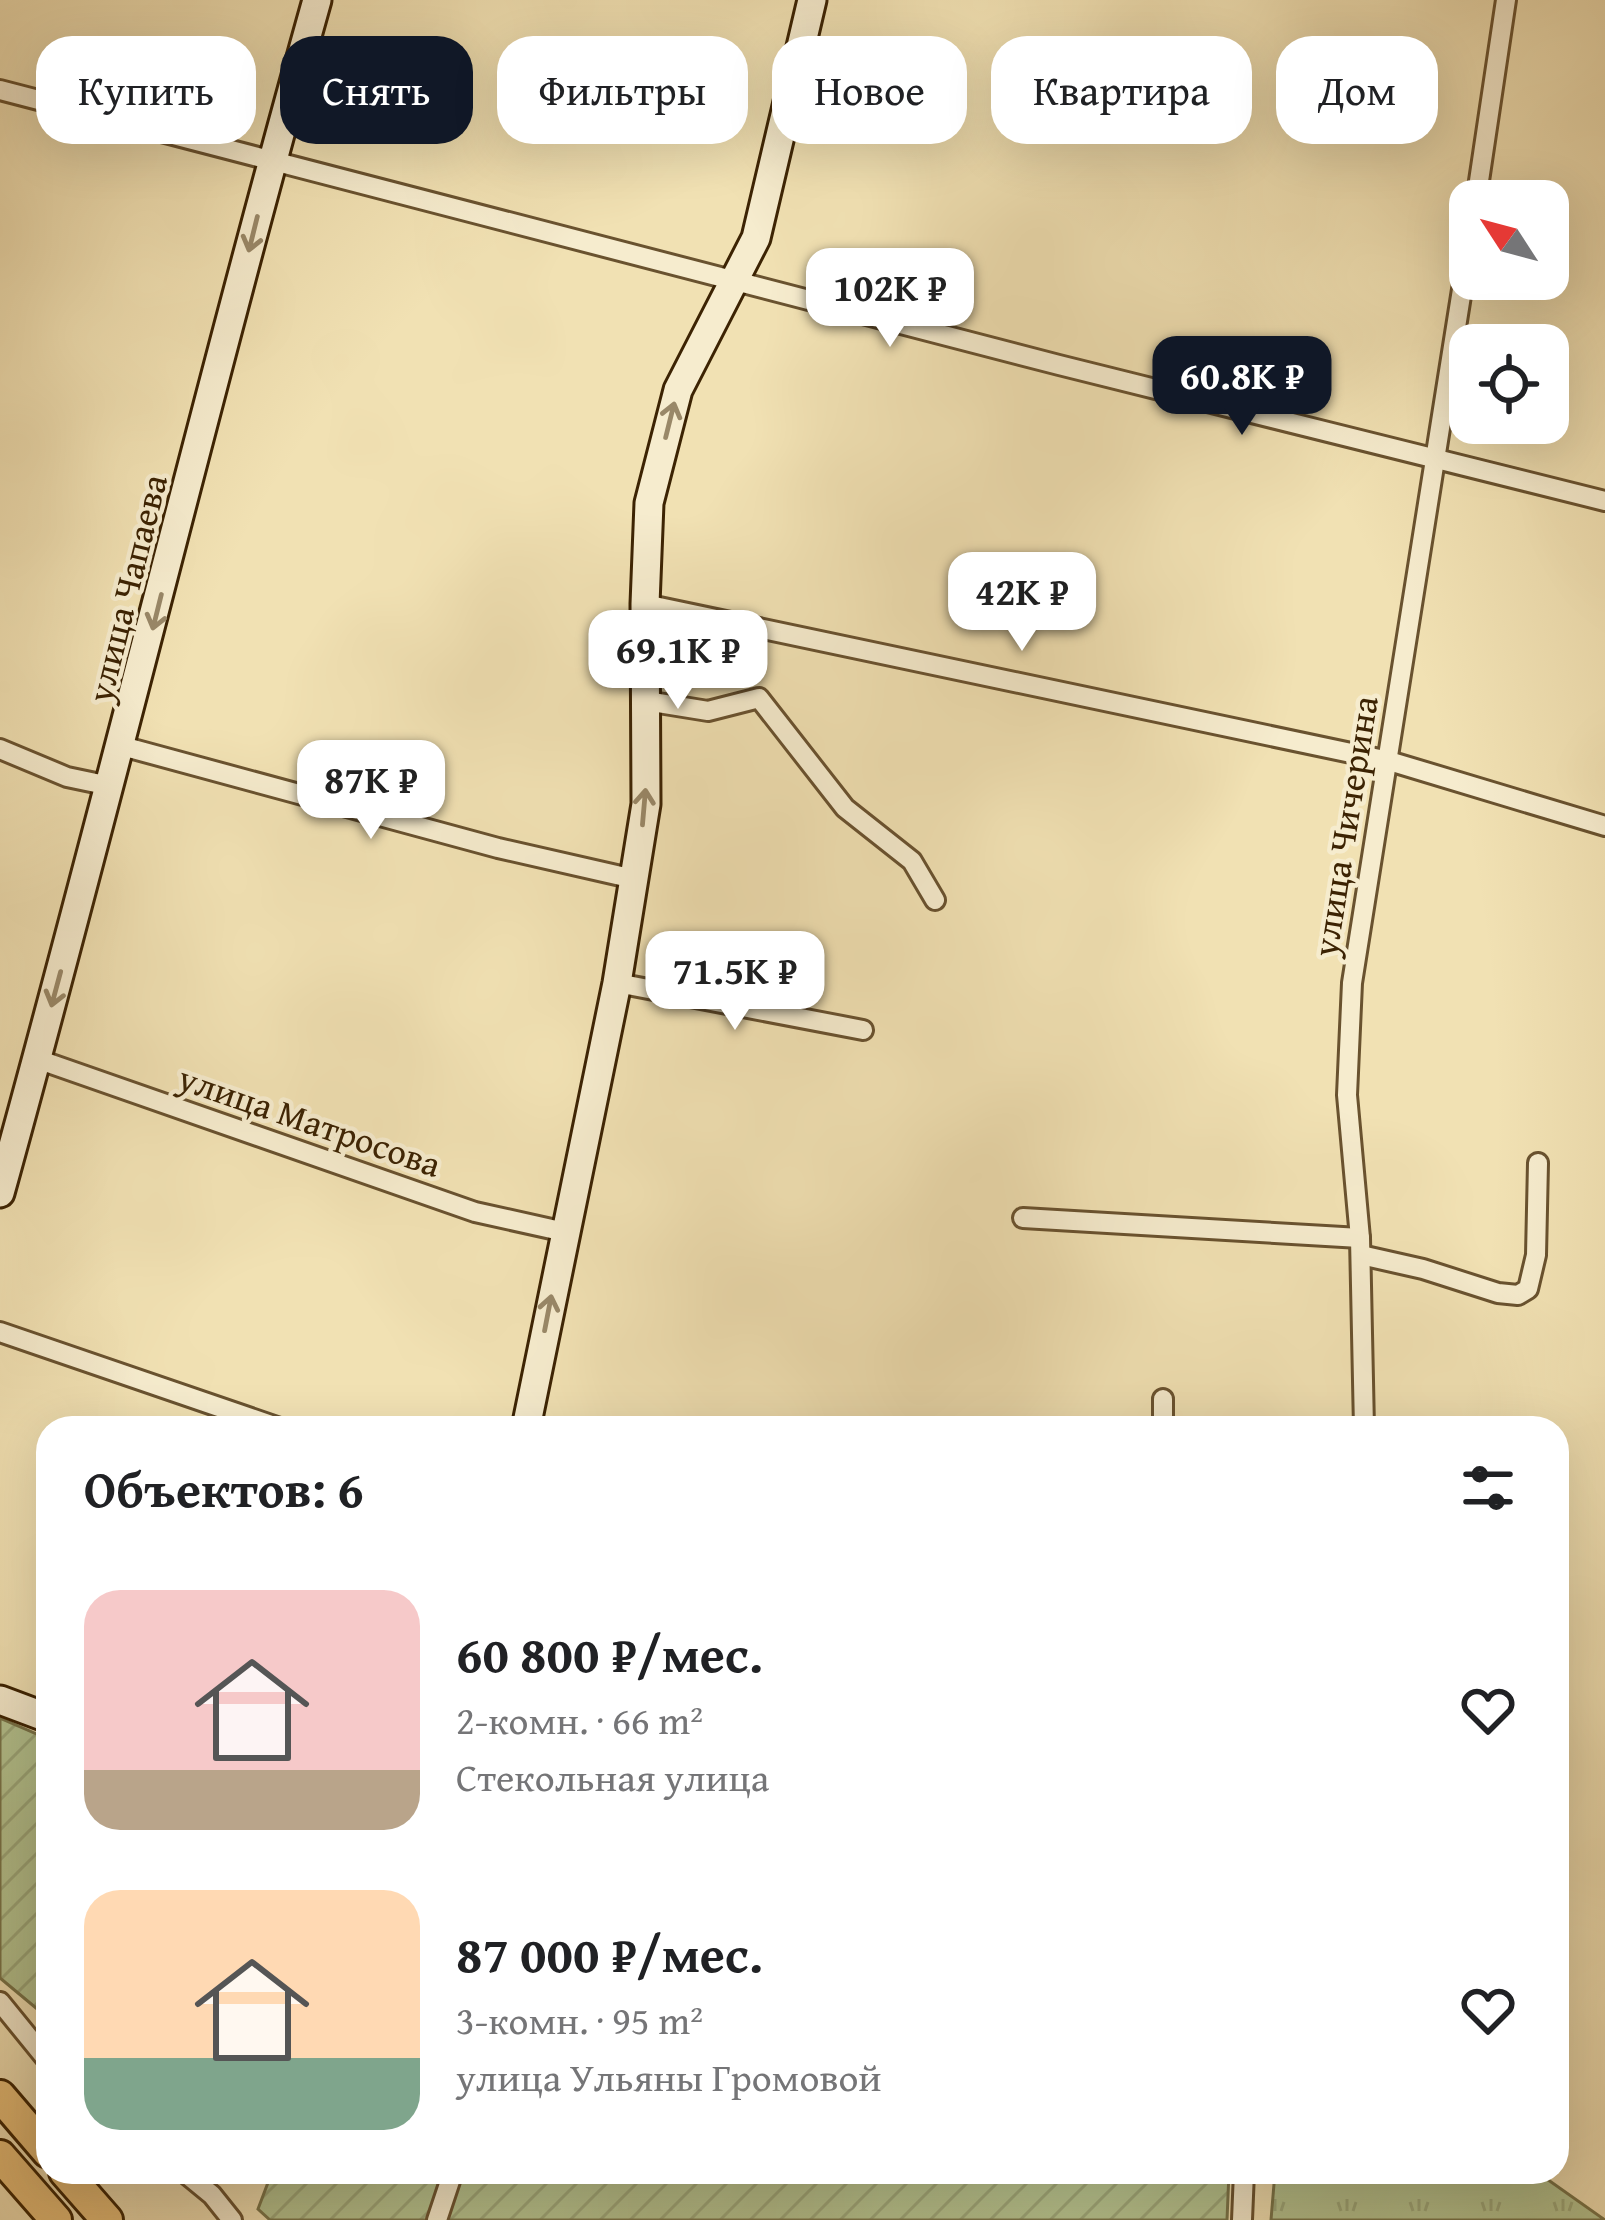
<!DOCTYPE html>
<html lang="ru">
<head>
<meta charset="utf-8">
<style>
	:root { --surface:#fff; --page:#f6f6f6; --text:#202124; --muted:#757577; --accent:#111827 }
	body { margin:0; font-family:"Gentium Book Plus",serif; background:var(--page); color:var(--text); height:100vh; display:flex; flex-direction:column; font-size:45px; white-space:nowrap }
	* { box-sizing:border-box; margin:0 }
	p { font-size:39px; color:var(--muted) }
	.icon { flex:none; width:66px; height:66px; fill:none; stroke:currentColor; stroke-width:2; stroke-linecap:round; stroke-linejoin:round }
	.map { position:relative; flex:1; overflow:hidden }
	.panel { position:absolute; left:36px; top:1416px; width:1533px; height:768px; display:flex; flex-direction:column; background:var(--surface); border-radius:36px; box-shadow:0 12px 48px #0002 }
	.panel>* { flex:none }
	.guide { position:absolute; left:36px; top:36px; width:1533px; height:108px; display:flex; gap:24px }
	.needle { width:78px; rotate:306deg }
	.buttons { position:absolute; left:1449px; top:180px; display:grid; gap:24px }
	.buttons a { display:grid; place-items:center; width:120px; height:120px; border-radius:24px; background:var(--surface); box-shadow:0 12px 48px #0002; font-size:60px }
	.price { position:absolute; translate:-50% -102px; padding:0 27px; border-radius:24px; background:#fff; color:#222; font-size:39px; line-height:78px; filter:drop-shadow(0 3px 6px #0008) }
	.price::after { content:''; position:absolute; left:50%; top:72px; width:36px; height:27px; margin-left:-18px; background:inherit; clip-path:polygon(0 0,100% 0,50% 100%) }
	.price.active { background:var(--accent); color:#fff }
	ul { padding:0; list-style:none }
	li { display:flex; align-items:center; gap:36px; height:300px; padding:0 48px }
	li span { display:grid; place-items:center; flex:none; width:336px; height:240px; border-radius:36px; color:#555 }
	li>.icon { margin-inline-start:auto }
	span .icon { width:144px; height:144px; fill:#fffc; stroke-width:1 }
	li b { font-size:51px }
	h2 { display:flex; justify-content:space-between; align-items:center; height:144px; padding:0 48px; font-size:51px }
	.chip { padding:0 42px; border-radius:36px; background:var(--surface); box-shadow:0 12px 48px #0002; font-size:42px; line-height:108px }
	.chip.active { background:var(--accent); color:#fff }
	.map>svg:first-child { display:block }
	.grass { fill:url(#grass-tufts); stroke:#78744a; stroke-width:3 }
	.garden { fill:url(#garden-furrows); stroke:#78744a; stroke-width:3 }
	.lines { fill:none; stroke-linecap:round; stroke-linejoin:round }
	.minor-casing { stroke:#69522f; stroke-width:24 }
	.secondary-casing { stroke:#3c2303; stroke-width:33 }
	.primary-casing { stroke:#3c2303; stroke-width:36 }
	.minor { stroke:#f6ecce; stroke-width:18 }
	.secondary { stroke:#f6ecce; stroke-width:27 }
	.primary { stroke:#e8c07a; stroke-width:30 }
	.oneway { stroke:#998868 }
	.labels { text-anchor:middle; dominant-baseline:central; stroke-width:9; stroke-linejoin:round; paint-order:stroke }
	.street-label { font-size:36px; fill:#3c2303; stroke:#f6ecce }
</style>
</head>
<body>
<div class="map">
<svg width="1605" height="2220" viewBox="0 0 1605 2220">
	<defs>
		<pattern id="grass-tufts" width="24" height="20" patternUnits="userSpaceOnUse" patternTransform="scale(3)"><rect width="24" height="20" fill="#b4c491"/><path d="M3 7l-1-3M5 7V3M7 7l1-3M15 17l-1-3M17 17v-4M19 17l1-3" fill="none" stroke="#9ca87b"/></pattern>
		<pattern id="garden-furrows" width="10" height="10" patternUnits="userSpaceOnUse" patternTransform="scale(3)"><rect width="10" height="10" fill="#b4c491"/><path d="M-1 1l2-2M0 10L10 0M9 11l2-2" fill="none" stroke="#9ca87b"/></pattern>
	</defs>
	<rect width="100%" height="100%" fill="#f1e1b3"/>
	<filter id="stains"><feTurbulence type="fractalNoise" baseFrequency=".00167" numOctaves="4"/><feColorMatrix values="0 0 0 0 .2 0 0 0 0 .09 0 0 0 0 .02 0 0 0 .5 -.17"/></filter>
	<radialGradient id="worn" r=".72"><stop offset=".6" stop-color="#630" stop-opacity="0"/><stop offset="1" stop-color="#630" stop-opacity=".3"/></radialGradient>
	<polygon class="grass" points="1275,2172 1537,2172 1605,2220 1271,2220"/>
	<g class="garden">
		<polygon points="0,1718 48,1739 48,2018 0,1978"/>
		<polygon points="272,2172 1229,2172 1227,2220 270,2220 258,2209"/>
	</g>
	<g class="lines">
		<defs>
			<g id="minor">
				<polyline points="0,90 1059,365 1605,501"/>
				<polyline points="1476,201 1506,0"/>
				<polyline points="645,604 1389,761 1605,826"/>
				<polyline points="646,701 708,711 759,698 845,808 912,861 935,900"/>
				<polyline points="122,746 498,848 634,879"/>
				<polyline points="0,749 67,777 110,786"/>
				<polyline points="617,983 863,1030"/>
				<polyline points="37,1059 475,1212 565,1232"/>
				<polyline points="1023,1218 1360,1238"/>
				<polyline points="1361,1255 1423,1269 1498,1293 1518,1295 1528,1289 1536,1255 1538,1163"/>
				<polyline points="0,1332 280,1428"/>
				<polyline points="1163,1399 1163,1422 1170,1428"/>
				<polyline points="1364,1428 1360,1238 1347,1095 1352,983 1470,239"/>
				<polyline points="0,2002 48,2061"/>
				<polyline points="184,2172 212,2195 232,2220"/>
				<polyline points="437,2220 453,2172"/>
				<polyline points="1242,2220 1244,2172"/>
			</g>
			<g id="secondary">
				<path d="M 0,1193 C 110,797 206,396 317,0"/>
				<polyline points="526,1428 617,983 646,804 645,604 649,503 678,390 756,238 812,0"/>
				<polyline points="0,1700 48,1718"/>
			</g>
			<g id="primary">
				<polyline points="0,2096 48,2152"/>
				<polyline points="0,2156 56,2220"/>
				<polyline points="65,2172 107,2220"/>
			</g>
		</defs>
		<use href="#minor" class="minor-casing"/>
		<use href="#secondary" class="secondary-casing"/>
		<use href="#primary" class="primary-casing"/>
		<use href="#minor" class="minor"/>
		<use href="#secondary" class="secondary"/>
		<use href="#primary" class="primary"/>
	</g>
	<defs><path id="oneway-shaft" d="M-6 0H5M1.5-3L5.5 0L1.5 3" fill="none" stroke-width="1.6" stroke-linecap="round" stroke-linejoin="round" transform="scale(3)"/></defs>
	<g class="oneway">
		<use href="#oneway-shaft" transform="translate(253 234) rotate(104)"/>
		<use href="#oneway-shaft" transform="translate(670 420) rotate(-76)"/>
		<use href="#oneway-shaft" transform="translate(157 612) rotate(104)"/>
		<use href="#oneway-shaft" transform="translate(644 807) rotate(-85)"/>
		<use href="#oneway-shaft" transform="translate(56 989) rotate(105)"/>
		<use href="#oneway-shaft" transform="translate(548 1313) rotate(-79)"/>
	</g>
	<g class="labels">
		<g class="street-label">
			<text transform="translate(126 588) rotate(-76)">улица Чапаева</text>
			<text transform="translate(1344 826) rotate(-81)">улица Чичерина</text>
			<text transform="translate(310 1120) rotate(19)">улица Матросова</text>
		</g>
	</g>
	<rect width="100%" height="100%" filter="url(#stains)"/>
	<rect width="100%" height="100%" fill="url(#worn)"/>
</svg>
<div class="buttons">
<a><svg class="needle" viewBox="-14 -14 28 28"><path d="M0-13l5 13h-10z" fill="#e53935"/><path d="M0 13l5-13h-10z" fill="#757577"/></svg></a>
<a><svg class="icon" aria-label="locate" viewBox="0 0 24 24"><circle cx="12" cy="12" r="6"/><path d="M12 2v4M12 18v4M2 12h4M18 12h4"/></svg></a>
</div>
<b class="price" style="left:890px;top:350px">102K ₽</b>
<b class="price active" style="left:1242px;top:438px">60.8K ₽</b>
<b class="price" style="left:1022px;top:654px">42K ₽</b>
<b class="price" style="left:678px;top:712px">69.1K ₽</b>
<b class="price" style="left:371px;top:842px">87K ₽</b>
<b class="price" style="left:735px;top:1033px">71.5K ₽</b>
<div class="guide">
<a class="chip">Купить</a>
<a class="chip active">Снять</a>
<a class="chip">Фильтры</a>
<a class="chip">Новое</a>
<a class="chip">Квартира</a>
<a class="chip">Дом</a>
</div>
<section class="panel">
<h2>Объектов: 6<svg class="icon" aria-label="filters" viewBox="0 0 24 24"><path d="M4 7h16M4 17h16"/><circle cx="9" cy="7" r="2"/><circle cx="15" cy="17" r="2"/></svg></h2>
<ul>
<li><span style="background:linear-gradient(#f6c9c9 75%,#b9a48a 0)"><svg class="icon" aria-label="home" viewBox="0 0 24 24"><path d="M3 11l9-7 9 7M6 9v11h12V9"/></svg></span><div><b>60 800 ₽/мес.</b><p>2-комн. · 66 m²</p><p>Стекольная улица</p></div><svg class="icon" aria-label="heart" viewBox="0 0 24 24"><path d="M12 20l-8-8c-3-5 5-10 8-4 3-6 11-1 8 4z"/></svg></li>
<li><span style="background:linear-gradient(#ffd9b3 70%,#7fa58c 0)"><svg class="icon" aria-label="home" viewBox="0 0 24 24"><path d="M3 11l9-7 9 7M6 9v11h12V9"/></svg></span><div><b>87 000 ₽/мес.</b><p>3-комн. · 95 m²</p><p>улица Ульяны Громовой</p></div><svg class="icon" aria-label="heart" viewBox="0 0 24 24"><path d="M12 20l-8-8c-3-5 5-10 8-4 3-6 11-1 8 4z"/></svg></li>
</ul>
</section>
</div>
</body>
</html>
